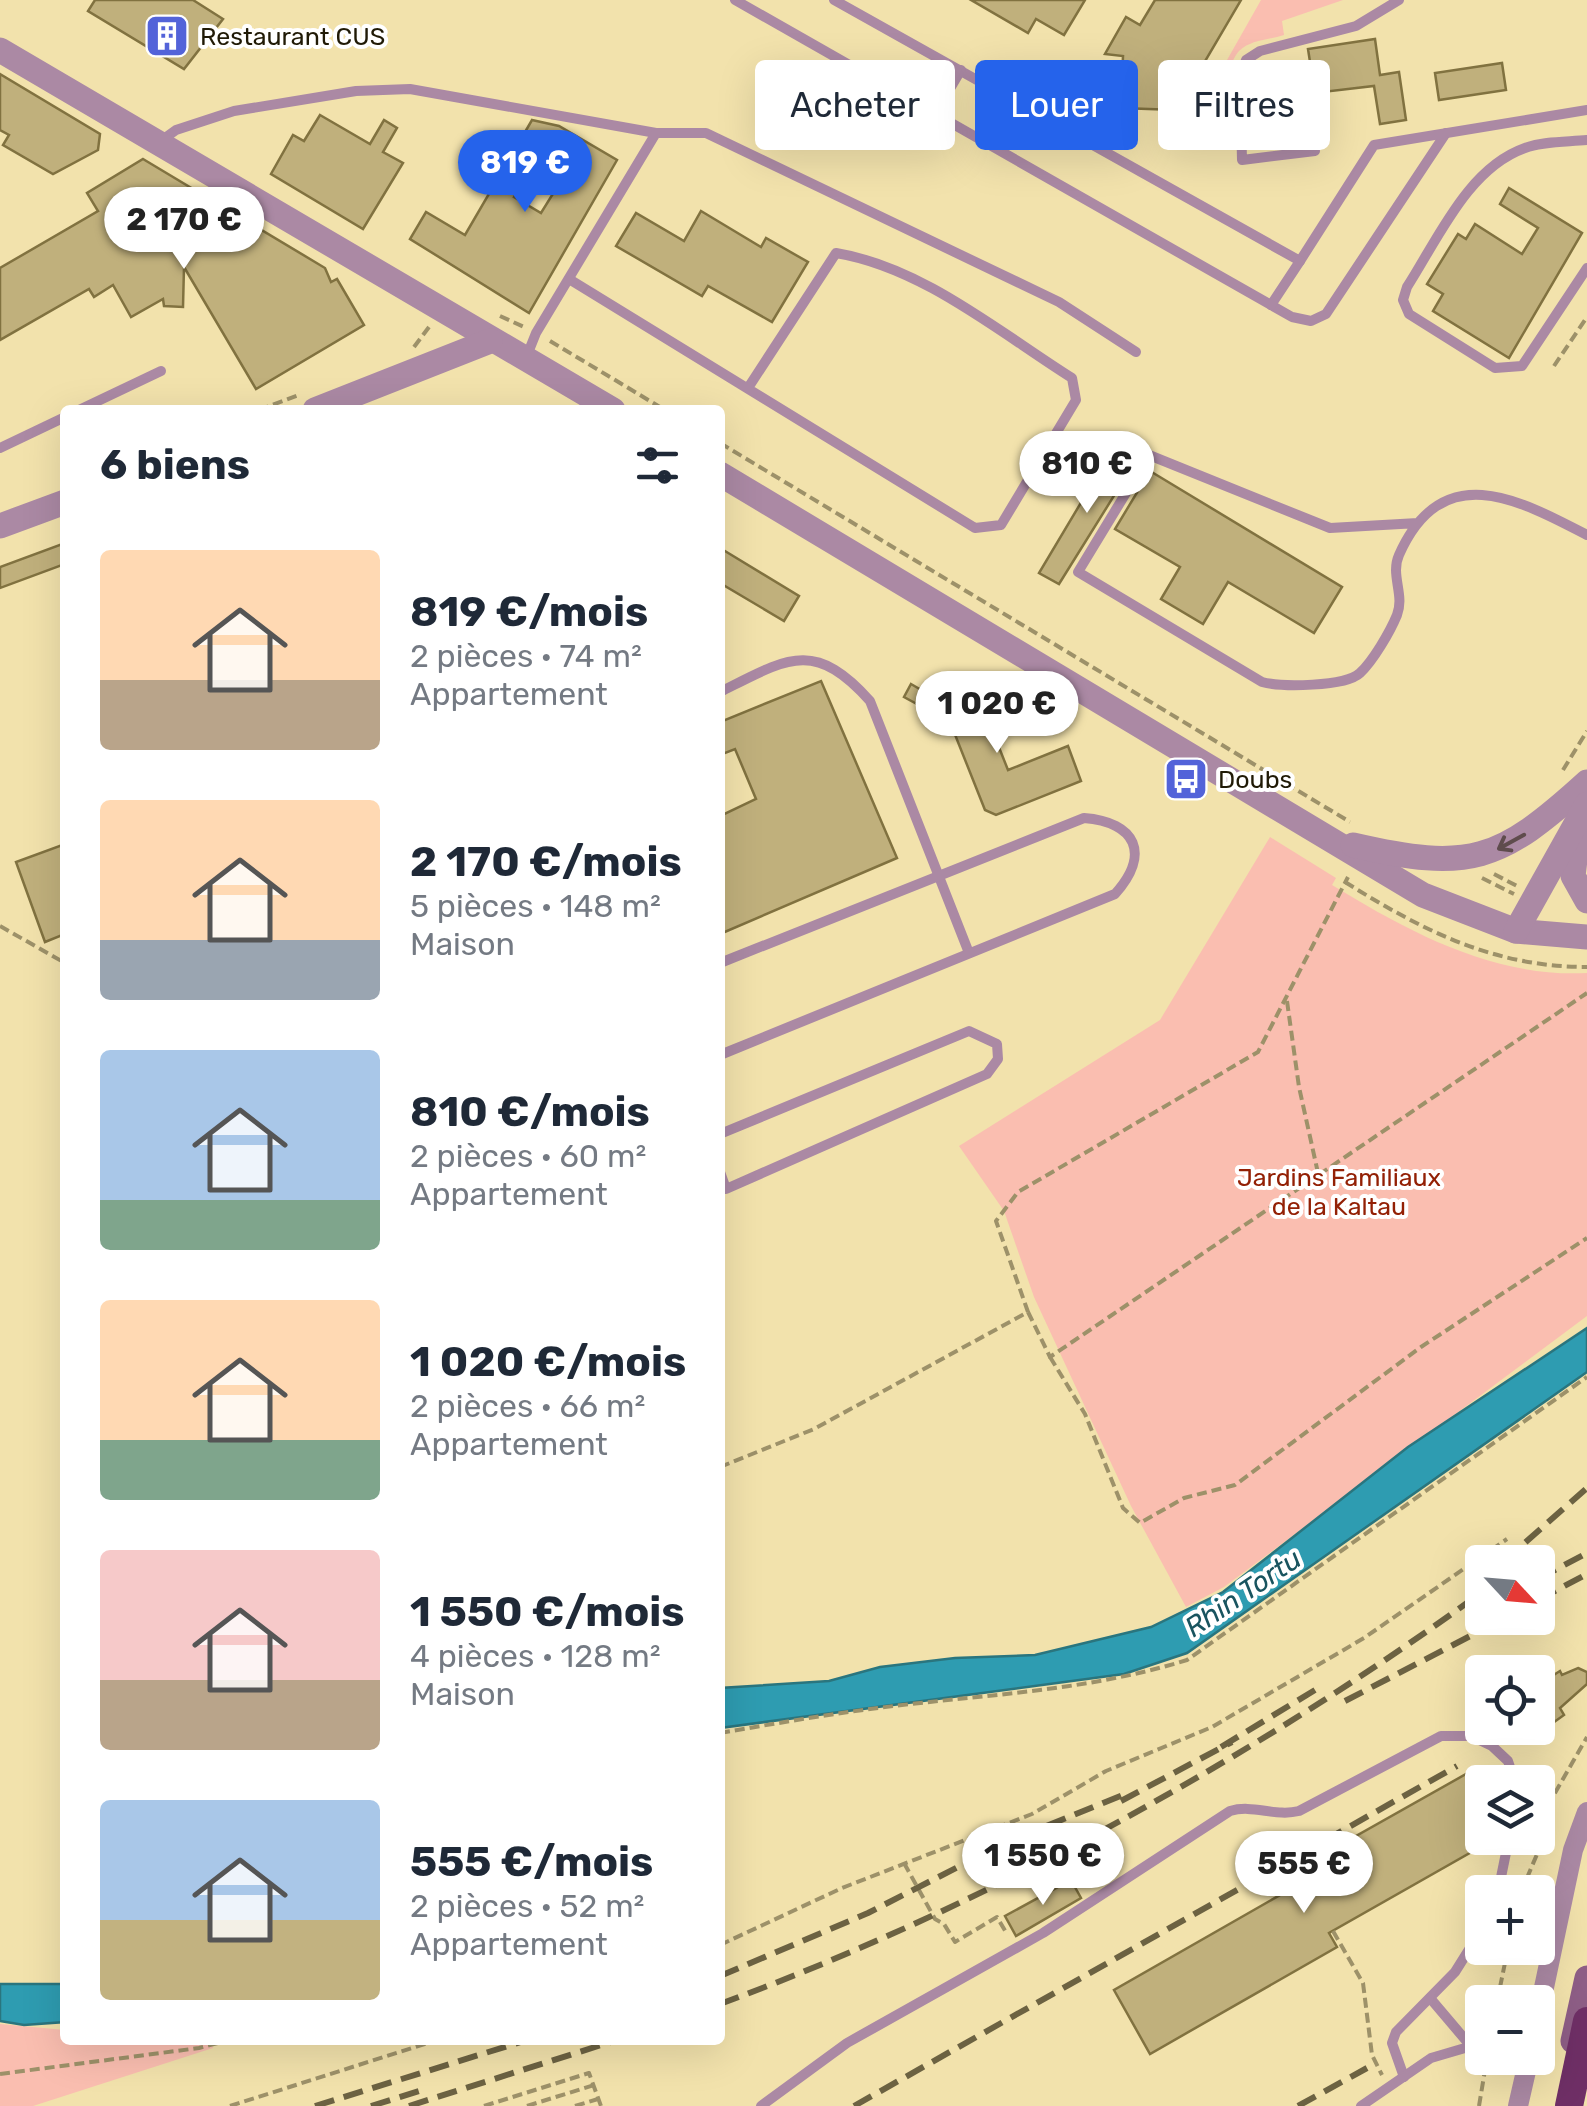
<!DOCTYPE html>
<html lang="fr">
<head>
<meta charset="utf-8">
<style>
	:root { --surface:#fff; --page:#f6f6f7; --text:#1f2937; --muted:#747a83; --accent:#2563eb }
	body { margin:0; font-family:Rubik,sans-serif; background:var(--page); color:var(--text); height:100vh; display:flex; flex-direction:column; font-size:38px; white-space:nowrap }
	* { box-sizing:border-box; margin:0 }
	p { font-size:32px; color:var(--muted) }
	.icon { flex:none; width:55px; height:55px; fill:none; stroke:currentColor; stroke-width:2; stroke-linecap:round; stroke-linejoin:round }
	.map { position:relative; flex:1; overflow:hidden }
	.side { position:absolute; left:60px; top:405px; width:665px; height:1640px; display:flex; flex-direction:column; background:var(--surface); border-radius:10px; box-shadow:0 10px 40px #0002 }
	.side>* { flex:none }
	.top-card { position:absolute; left:755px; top:60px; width:680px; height:90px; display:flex; gap:20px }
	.needle { width:65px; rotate:116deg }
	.fabs { position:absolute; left:1465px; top:1545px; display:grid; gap:20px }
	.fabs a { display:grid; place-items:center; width:90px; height:90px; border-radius:10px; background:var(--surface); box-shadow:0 10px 40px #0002; font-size:50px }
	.price { position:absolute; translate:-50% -85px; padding:0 22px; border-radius:35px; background:#fff; color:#222; font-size:32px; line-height:65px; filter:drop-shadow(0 2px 5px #0008) }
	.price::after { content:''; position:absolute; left:50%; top:60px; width:30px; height:22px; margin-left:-15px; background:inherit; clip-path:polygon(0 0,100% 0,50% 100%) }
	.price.selected { background:var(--accent); color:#fff }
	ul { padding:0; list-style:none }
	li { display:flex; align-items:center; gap:30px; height:250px; padding:0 40px }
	li span { display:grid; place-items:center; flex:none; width:280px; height:200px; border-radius:10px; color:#555 }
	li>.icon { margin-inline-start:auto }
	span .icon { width:120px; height:120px; fill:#fffc; stroke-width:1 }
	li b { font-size:42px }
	h2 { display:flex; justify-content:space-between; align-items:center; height:120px; padding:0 40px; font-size:42px }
	.chip { padding:0 35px; border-radius:10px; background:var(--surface); box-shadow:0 10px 40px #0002; font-size:35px; line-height:90px }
	.chip.selected { background:var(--accent); color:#fff }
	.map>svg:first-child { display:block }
	.green { fill:#fabeb0 }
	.water { fill:#2e9cb1; stroke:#2a757e; stroke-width:2.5 }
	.building { fill:#c0b07c; stroke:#817240; stroke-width:2.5; fill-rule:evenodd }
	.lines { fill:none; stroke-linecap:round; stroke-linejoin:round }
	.path { stroke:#9d9169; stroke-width:4; stroke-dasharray:10 5; stroke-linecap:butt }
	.service { stroke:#ab89a4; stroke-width:10 }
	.minor { stroke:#ab89a4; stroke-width:20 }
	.tertiary { stroke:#ab89a4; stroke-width:25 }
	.secondary { stroke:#8e5e86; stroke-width:25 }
	.trunk { stroke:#6f2f66; stroke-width:28 }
	.rail { stroke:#6c6242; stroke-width:6; stroke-dasharray:20 10; stroke-linecap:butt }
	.oneway { stroke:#5f4c4d }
	.labels { text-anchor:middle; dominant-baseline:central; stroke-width:8; stroke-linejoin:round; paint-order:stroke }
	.poi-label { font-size:25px; fill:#201a06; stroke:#fff; text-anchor:start }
	.park-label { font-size:25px; fill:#932005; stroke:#fff }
	.water-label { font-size:28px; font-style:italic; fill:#19545f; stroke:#fff }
</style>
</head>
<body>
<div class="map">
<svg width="1587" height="2106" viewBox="0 0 1587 2106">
	<rect width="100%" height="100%" fill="#f2e2ac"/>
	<g class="green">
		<path d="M 1261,0 L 1343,0 L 1282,21 L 1284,35 C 1268,40 1250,40 1239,51 C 1229,63 1230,77 1214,83 Z"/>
		<path d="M 1270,837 L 1336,878 L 1332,885 C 1409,932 1494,978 1587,973 L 1587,1316 L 1224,1587 L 1186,1607 L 1131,1506 L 1034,1297 L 1004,1211 L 959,1146 L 1160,1020 Z"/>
		<polygon points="0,2024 65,2030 65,2040 210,2040 213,2048 33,2106 0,2106"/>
	</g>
	<g class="water">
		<polygon points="1587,1328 1587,1372 1187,1653 1124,1674 720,1728 720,1688 829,1681 880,1667 955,1658 1035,1655 1151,1627 1223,1592 1408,1447"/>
		<polygon points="0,1984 65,1984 65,2022 24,2025 0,2021"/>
	</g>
	<g class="building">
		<polygon points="95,0 193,0 223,19 184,69 88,11"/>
		<polygon points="971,0 1085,0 1064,35 1036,19 1028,33"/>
		<polygon points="1155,0 1241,0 1191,85 1232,87 1232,112 1121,108 1123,56 1105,54 1126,17 1140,25"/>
		<polygon points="1375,39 1380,75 1399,72 1406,120 1380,124 1374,86 1322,92 1324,117 1253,122 1249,86 1313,81 1308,49"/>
		<polygon points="1502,63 1506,90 1439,100 1435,73"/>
		<polygon points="0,74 100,134 98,150 53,174 3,145 9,135 0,130"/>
		<polygon points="320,115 370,144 384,120 397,128 383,152 403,163 363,229 271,174 293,135 304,141"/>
		<path d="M 532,120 L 559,126 L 617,160 L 529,313 L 410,239 L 426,212 L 465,235 ZM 536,161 L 564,176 L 541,213 L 514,197 Z"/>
		<polygon points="143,159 325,268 331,282 337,279 364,325 256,389 184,267 183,307 164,306 163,299 131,317 113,285 94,297 89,289 0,340 0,268 98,211 87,193"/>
		<polygon points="1509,188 1582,233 1509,358 1433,311 1443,294 1427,284 1458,234 1466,239 1475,224 1522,254 1538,228 1500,204"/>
		<polygon points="701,211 761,247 766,238 808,262 772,322 708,286 702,296 616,246 636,213 684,241"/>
		<polygon points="1113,449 1135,462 1059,584 1039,573"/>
		<polygon points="1150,471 1342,587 1314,633 1228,582 1203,624 1161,599 1180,567 1115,529"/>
		<polygon points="65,543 65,564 0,588 0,567"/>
		<polygon points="720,548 799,596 784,621 720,583"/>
		<polygon points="821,681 897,858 720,934 720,816 756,799 735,749 720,755 720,722"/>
		<polygon points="911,684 942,702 975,687 1008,770 1068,746 1081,781 996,815 985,810 950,722 904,697"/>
		<polygon points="65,844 65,934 45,942 16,862"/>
		<polygon points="1578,1668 1587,1672 1587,1684 1560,1708 1564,1715 1550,1725 1538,1707 1538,1685 1560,1671 1562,1675"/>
		<polygon points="1466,1774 1482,1804 1482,1846 1329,1933 1337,1947 1150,2054 1114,1990 1301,1883 1294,1871"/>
		<polygon points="1071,1880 1081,1898 1016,1936 1005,1916"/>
	</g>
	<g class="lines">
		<g class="path">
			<polyline points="500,316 524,327"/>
			<polyline points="550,341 665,410"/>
			<polyline points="414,347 429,327"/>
			<polyline points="1554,366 1587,317"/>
			<polyline points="259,410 299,395"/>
			<polyline points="720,443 1350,822"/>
			<polyline points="1563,770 1587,731"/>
			<polyline points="1494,874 1517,886"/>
			<polyline points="1482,878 1514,894"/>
			<path d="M 1345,882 C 1422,930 1493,967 1587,967"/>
			<polyline points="0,926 65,963"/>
			<polyline points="1287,1001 1299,1087 1318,1173"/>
			<polyline points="1028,1312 1050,1357 1587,993"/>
			<polyline points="1050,1357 1085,1414 1123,1508 1140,1523 1184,1498 1235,1485 1421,1347 1587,1238"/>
			<polyline points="720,1467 814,1429 1028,1312 996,1221 1018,1192 1258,1052 1348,877"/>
			<path d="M 720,1733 C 778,1723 836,1713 894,1706 C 994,1694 1091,1690 1187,1660 L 1587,1377"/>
			<polyline points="904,1863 935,1919 944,1924 955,1942 997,1917 1007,1934"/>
			<polyline points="1521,1892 1543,1840 1551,1800 1587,1737"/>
			<polyline points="1333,1931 1363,1983 1372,2055 1382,2075"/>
			<polyline points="720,1945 842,1888 1032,1814 1106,1771 1212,1727 1364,1638 1507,1539"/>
			<polyline points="1497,2002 1508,1948"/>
			<polyline points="0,2074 199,2048 229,2040"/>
			<polyline points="230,2106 437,2040"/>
			<polyline points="484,2106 589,2073 601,2106"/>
			<polyline points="527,2106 594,2085"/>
			<polyline points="575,2106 598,2099"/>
			<polyline points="1479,2106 1487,2058"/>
		</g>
		<g class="service">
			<polyline points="735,0 1292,317 1311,321 1326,314 1446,133"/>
			<polyline points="834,0 1300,261 1374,145 1587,110"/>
			<polyline points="935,114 961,70"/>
			<path d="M 1587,140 C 1567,142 1544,141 1525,148 C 1468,168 1438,239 1407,287 L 1403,300 L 1409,314 L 1495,368 L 1522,366 L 1587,268"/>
			<polyline points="158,143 176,130 234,111 356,91 410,89 656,133"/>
			<polyline points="1315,151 1242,160 1240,75 1246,60 1260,51 1356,26 1399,0"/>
			<path d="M 569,279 L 975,528 L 1001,525 L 1076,400 L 1072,378 C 999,332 922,267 836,253 L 748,388"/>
			<polyline points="1271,305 1300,261"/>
			<polyline points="526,358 536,333 656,133 706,133 1059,302 1136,352"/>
			<polyline points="79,410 161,371"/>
			<polyline points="0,448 65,417"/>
			<path d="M 1418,523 L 1330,528 L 1149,455 L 1078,572 L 1262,682 C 1281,687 1345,687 1360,673 C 1373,661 1390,632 1397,615 C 1405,595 1390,575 1399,555 C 1442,458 1518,499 1587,535"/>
			<path d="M 720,692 C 786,659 814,638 870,701 L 969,953"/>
			<path d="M 720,963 L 1084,818 C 1136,822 1151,854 1115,894 L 720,1055"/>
			<polyline points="720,1134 969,1031 997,1044 998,1059 987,1074 726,1189 720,1172"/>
			<polyline points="1498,1892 1509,1838"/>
			<polyline points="1430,1998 1469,2044"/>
			<polyline points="1404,2077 1392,2043 1396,2032 1455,1972 1482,1929"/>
			<path d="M 761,2106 L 847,2043 L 1043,1933 L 1230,1811 C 1253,1804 1275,1817 1299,1811 L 1441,1736 L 1471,1736 L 1492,1746 L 1508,1761 L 1515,1782"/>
			<polyline points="1361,2106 1431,2058 1482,2043"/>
		</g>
		<g class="minor">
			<polyline points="1538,2016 1573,1850 1587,1812"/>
			<polyline points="1518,2106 1529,2058"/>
		</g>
		<g class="tertiary">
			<polyline points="0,50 613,410"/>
			<polyline points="315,410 490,341"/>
			<polyline points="720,474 1423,895 1516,931 1587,937"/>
			<polyline points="0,526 65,502"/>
			<polyline points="1578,835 1573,876 1587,901"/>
			<path d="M 1353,845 C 1470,872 1499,862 1587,782"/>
			<polyline points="1516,931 1587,804"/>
		</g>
		<polyline class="secondary" points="1573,2041 1587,1978"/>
		<polyline class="trunk" points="1569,2106 1587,2021"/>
		<g class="rail">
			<polyline points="1503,1562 1587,1488"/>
			<polyline points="1538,1579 1587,1553"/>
			<polyline points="1538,1600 1587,1574"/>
			<polyline points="1345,1701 1505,1618"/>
			<polyline points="1221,1747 1315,1690"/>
			<polyline points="1121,1801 1232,1742"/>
			<polyline points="720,1976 868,1913 1005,1843 1130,1792"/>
			<path d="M 720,2004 C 984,1907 1256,1757 1482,1592"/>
			<polyline points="315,2106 527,2040"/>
			<polyline points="371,2106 422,2090"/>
			<polyline points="409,2106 617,2040"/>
			<polyline points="854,2106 1457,1766"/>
			<polyline points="1298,2106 1367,2068"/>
		</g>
	</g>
	<defs><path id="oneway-shaft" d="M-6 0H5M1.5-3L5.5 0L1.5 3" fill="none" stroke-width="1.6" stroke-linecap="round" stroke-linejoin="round" transform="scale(2.5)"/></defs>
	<use class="oneway" href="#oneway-shaft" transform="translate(1511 842) rotate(151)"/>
	<defs>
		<symbol id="building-square" viewBox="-11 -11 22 22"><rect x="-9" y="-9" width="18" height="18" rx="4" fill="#5363d9" stroke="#fff"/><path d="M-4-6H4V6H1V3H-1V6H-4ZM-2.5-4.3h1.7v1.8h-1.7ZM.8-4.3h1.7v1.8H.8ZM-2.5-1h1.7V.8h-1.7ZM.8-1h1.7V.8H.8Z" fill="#fff"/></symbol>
		<symbol id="bus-square" viewBox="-11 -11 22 22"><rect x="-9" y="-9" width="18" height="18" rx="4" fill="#5363d9" stroke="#fff"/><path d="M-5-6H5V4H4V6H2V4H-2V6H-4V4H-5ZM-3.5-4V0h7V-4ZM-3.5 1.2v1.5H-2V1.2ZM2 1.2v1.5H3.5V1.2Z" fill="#fff"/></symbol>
	</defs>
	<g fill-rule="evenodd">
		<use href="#building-square" x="142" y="11" width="50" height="50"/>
		<use href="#bus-square" x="1161" y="754" width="50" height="50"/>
	</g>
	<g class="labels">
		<g class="poi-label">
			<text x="200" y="36">Restaurant CUS</text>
			<text x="1218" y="779">Doubs</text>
		</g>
		<g class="park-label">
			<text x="1339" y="1177">Jardins Familiaux<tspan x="1339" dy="29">de la Kaltau</tspan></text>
		</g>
		<g class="water-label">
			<text transform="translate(1243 1593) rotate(-34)">Rhin Tortu</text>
		</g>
	</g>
</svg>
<div class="fabs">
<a><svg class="needle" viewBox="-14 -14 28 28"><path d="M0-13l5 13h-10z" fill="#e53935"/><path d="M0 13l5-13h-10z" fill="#747a83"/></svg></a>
<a><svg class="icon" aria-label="locate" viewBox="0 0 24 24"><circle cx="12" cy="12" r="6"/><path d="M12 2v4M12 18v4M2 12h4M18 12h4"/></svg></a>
<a><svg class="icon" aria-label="layers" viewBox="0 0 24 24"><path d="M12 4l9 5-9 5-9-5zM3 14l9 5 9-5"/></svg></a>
<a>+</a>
<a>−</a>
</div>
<b class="price selected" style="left:525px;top:215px">819 €</b>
<b class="price" style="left:184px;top:272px">2 170 €</b>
<b class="price" style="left:1087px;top:516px">810 €</b>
<b class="price" style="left:997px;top:756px">1 020 €</b>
<b class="price" style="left:1043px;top:1908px">1 550 €</b>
<b class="price" style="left:1304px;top:1916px">555 €</b>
<div class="top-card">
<a class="chip">Acheter</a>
<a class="chip selected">Louer</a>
<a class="chip">Filtres</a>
</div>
<section class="side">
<h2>6 biens<svg class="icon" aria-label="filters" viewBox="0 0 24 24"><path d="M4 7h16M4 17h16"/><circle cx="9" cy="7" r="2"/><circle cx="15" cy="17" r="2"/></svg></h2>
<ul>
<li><span style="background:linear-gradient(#ffd9b3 65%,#b9a48a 0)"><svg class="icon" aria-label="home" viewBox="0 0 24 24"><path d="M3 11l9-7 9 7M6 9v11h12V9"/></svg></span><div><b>819 €/mois</b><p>2 pièces · 74 m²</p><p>Appartement</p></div></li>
<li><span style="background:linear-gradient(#ffd9b3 70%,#9aa5b1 0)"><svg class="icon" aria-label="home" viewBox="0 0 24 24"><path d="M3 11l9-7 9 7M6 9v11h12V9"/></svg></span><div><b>2 170 €/mois</b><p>5 pièces · 148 m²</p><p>Maison</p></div></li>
<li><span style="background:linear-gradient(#a9c7e8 75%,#7fa58c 0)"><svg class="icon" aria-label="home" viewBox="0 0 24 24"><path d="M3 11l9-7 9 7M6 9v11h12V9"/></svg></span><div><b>810 €/mois</b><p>2 pièces · 60 m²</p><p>Appartement</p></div></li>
<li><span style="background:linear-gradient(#ffd9b3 70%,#7fa58c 0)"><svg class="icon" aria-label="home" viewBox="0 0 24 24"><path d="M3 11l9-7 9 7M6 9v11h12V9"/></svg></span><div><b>1 020 €/mois</b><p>2 pièces · 66 m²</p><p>Appartement</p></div></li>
<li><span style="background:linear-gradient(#f6c9c9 65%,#b9a48a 0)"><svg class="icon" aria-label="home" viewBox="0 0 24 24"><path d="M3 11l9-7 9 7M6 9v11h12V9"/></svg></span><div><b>1 550 €/mois</b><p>4 pièces · 128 m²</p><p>Maison</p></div></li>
<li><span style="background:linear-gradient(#a9c7e8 60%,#c2b280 0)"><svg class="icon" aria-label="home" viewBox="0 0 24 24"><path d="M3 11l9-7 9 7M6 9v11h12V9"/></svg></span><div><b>555 €/mois</b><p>2 pièces · 52 m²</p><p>Appartement</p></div></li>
</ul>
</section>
</div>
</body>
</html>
